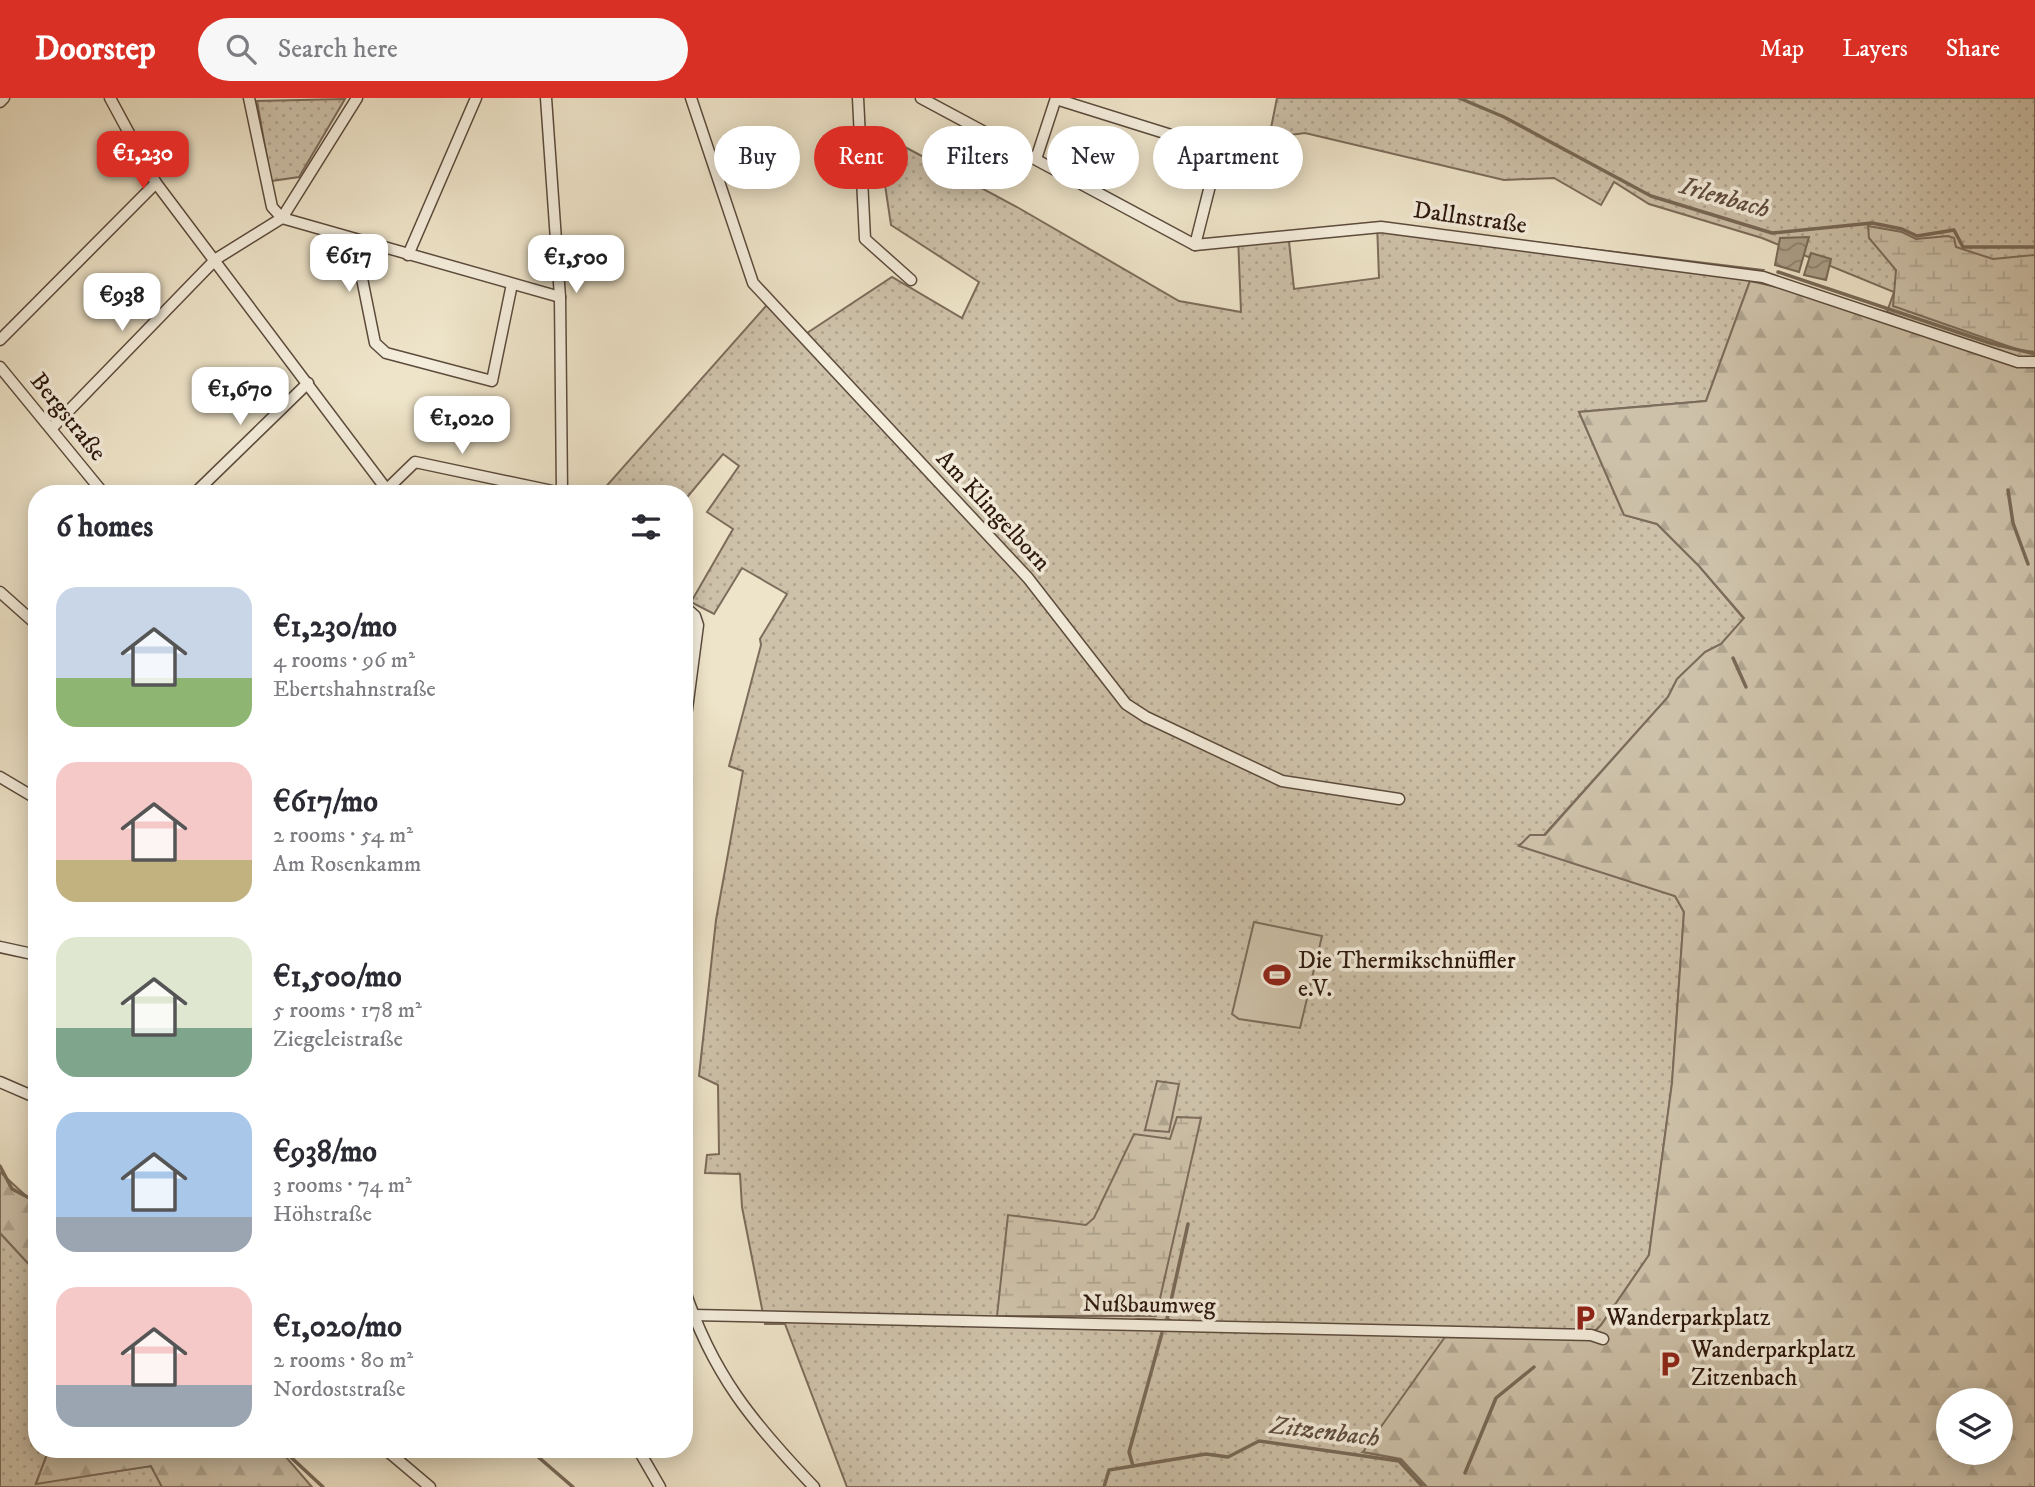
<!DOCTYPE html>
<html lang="en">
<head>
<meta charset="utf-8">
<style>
	:root { --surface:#fff; --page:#f7f7f7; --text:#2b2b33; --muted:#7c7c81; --accent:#d93025 }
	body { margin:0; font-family:"IM FELL DW Pica",serif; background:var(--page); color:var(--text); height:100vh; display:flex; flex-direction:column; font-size:26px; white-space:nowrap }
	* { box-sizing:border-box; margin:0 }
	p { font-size:23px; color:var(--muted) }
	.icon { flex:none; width:38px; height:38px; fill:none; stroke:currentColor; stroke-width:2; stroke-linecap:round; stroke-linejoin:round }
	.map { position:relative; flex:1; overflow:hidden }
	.drawer { position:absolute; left:28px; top:387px; width:665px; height:973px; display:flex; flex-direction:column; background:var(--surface); border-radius:28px; box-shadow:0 4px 18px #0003 }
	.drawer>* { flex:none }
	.guide { position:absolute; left:714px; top:28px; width:665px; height:63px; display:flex; gap:14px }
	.tools { position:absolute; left:1936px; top:1290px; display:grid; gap:14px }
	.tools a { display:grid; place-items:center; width:77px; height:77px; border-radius:50%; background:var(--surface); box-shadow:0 4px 18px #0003; font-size:35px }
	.price { position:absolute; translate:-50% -60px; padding:0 16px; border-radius:14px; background:#fff; color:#222; font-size:23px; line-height:46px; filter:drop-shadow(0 2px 4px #0008) }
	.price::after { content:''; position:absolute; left:50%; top:42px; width:21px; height:16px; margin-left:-10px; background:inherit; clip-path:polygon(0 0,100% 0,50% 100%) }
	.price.selected { background:var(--accent); color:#fff }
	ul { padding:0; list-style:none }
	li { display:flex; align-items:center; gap:21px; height:175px; padding:0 28px }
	li span { display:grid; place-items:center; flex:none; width:196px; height:140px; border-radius:21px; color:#555 }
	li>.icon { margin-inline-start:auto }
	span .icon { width:84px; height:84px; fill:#fffc; stroke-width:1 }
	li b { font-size:30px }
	h2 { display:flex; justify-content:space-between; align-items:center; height:84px; padding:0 28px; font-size:30px }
	.tag { padding:0 24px; border-radius:32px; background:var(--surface); box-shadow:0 4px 18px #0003; font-size:24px; line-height:63px }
	.tag.selected { background:var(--accent); color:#fff }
	header { display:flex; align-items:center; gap:42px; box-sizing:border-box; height:98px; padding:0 35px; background:var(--accent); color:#fff }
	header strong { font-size:33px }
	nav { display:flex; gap:38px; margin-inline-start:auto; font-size:24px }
	.search { width:490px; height:63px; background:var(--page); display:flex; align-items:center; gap:18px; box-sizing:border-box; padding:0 24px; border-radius:38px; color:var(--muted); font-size:26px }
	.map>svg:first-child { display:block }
	.green { fill:url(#green-dots); stroke:#7c6c5b; stroke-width:2 }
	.forest { fill:url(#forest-firs); stroke:#7c6c5b; stroke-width:2; fill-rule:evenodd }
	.wetland { fill:url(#wetland-marsh); stroke:#7c6c5b; stroke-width:2 }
	.pitch { fill:#cdc1a9; stroke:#7c6c5b; stroke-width:2 }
	.water { fill:url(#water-waves); stroke:#796957; stroke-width:2 }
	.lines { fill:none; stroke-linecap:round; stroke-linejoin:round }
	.stream { stroke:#796957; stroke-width:3.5 }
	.minor-casing { stroke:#5c4b3c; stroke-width:13 }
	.minor { stroke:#f4eddc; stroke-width:10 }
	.labels { text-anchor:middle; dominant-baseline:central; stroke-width:7; stroke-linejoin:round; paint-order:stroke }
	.street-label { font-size:24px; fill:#2c180d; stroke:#f4eddc }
	.poi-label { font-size:24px; fill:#2c180d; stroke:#f4eddc; text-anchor:start }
	.water-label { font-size:26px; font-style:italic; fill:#5f4e3f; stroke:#f4eddc }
</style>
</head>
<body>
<header>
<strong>Doorstep</strong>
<div class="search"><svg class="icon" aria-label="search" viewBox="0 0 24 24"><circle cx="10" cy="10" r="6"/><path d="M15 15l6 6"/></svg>Search here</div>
<nav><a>Map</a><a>Layers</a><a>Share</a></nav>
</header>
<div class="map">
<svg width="2035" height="1389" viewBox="0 0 2035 1389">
	<defs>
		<pattern id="green-dots" width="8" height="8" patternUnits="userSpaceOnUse" patternTransform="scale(1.75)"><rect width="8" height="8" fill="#cdc1a9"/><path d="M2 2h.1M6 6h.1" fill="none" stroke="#b0a590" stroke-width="1.8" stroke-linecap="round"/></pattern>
		<pattern id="forest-firs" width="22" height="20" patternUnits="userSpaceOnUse" patternTransform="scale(1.75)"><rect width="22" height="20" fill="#cdc1a9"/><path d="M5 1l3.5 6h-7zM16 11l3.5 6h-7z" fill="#b0a590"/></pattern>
		<pattern id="wetland-marsh" width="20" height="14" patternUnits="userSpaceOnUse" patternTransform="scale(1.75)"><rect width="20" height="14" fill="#cdc1a9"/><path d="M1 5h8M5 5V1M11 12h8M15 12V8" fill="none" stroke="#b0a590"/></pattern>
		<pattern id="water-waves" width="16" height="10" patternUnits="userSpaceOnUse" patternTransform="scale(1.75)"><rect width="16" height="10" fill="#ac9f89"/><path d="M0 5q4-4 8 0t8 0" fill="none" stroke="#8c816e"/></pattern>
	</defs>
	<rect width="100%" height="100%" fill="#eee4c9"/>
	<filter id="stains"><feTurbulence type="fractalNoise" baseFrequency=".00286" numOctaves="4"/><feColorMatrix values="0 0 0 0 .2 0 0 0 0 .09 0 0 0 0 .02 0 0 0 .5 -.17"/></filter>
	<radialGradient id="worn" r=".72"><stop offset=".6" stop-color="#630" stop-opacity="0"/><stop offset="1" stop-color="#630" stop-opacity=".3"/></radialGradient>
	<g class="green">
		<polygon points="1277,0 2035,0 2035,266 2022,266 1887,214 1894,194 1762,140 1649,106 1614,84 1601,107 1554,80 1504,82 1305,35 1269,40"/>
		<polygon points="345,1 299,79 271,83 257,3"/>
		<polygon points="877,34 1017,109 1179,203 1241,214 1238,138 1288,134 1294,191 1379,180 1377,125 1763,172 1750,183 1706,303 1579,314 1624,417 1657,426 1699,468 1744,521 1721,546 1705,554 1677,581 1668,599 1544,737 1519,747 1675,798 1684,814 1672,985 1649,1157 1601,1227 1587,1241 1363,1354 1401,1361 1427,1389 847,1389 785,1226 765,1226 742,1109 740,1076 705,1075 707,1057 719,1056 718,987 699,978 716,822 743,673 729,668 761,547 760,541 787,496 742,470 714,516 691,504 733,431 707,414 739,368 723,356 684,403 684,396 606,396 602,393 773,200 807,235 892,179 962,220 979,184 891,127"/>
		<polygon points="0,1135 37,1175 37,1351 49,1351 36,1385 151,1368 162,1389 0,1389"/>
	</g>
	<g class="forest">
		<path d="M 1750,183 L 1887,214 L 2022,266 L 2035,266 L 2035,1389 L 1427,1389 L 1401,1361 L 1363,1354 L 1445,1239 L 1587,1241 L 1601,1227 L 1649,1157 L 1672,985 L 1684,814 L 1675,798 L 1519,748 L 1530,737 L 1545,737 L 1668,599 L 1677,581 L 1705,554 L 1721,546 L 1744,520 L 1699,468 L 1657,426 L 1624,417 L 1579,314 L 1706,303 ZM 1948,1302 L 2000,1302 L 2000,1354 L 1948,1354 Z"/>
		<polygon points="1157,983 1179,986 1169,1034 1145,1032"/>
		<polygon points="0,1074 37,1108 37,1175 0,1135"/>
		<polygon points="49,1351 279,1351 312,1389 162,1389 151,1368 36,1386"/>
	</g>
	<g class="wetland">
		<polygon points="1868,128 1902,134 1916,141 1948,138 1954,140 1956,149 1993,161 2035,157 2035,254 2019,252 1893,208 1896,172 1869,140"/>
		<polygon points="1177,1019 1201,1020 1156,1218 997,1218 1008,1117 1086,1127 1094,1120 1134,1036 1170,1041"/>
	</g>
	<polygon class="pitch" points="1254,824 1322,838 1300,930 1239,921 1232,916"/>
	<g class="water">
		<polygon points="1809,139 1799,174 1775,167 1780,140"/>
		<polygon points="1811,155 1831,161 1826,182 1804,177"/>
	</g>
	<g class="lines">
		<g class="stream">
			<polyline points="1459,0 1504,19 1651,98 1772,135 1872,125 1902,131 1917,138 1954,132 1963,149 2035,149"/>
			<polyline points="1778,174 1990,245 2035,256"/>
			<polyline points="2008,392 2013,425 2028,466"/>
			<polyline points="1733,560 1746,589"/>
			<polyline points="0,1068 12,1091 37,1104"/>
			<polyline points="1136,1222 1155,1222"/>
			<polyline points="1171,1223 1167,1221 1188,1126"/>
			<polyline points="282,1351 323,1389"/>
			<polyline points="529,1351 573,1389"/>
			<polyline points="1133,1368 1129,1354 1162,1235"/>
			<polyline points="1465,1375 1496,1300 1534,1269"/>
			<polyline points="1104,1389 1109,1372 1206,1356 1228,1359 1259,1343 1399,1363 1422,1388"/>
		</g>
		<defs>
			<g id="minor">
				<polyline points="110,0 156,85 390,396"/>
				<polyline points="249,0 272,109 282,120 560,199"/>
				<polyline points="691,0 753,185 1028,480 1126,606 1146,619 1282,683 1399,701"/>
				<polyline points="858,0 865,141 911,182"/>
				<polyline points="921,0 1195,147 1381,129 1763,179 2018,264 2035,264"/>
				<polyline points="1056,1 1219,52 1195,147"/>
				<polyline points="0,4 4,0"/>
				<polyline points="1036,61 1056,0"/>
				<polyline points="354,141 375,245 386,255 492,283 512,186"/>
				<polyline points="408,157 476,0"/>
				<polyline points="0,242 156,85"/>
				<polyline points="0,269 104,396"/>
				<polyline points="52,330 216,161 282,120 357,0"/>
				<polyline points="194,396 308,285"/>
				<polyline points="382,396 415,364 562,395 560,199 546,0"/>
				<polyline points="0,494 37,527"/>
				<polyline points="684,508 695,518 698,527 684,634"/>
				<polyline points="0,679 37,701"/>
				<polyline points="0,849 37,857"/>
				<polyline points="0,984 30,997"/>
				<path d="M 684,1190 C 712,1276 753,1325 814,1389"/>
				<polyline points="693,1217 1591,1237 1603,1241"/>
				<polyline points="385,1351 430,1389"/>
				<polyline points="638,1351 660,1389"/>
			</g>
		</defs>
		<use href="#minor" class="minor-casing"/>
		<use href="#minor" class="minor"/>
	</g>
	<defs>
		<symbol id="stadium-bare" viewBox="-9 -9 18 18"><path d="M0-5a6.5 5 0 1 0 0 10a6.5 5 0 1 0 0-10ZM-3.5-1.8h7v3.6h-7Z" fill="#8f2418" stroke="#f4eddc" stroke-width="2.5" paint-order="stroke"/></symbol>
		<symbol id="parking-bare" viewBox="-9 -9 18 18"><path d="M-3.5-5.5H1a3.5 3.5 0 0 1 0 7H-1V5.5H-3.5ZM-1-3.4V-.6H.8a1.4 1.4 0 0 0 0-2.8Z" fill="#8f2418" stroke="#f4eddc" stroke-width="2.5" paint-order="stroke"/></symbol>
	</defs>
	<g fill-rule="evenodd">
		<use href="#stadium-bare" x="1258" y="858" width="38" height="38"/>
		<use href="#parking-bare" x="1566" y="1201" width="38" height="38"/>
		<use href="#parking-bare" x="1651" y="1247" width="38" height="38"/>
	</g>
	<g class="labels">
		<g class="street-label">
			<text transform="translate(1470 120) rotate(8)">Dallnstraße</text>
			<text transform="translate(68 319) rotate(51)">Bergstraße</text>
			<text transform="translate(993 413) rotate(47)">Am Klingelborn</text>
			<text transform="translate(1149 1207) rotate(1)">Nußbaumweg</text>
		</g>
		<g class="poi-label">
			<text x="1298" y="863">Die Thermikschnüffler<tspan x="1298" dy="28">e.V.</tspan></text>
			<text x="1606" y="1220">Wanderparkplatz</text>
			<text x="1691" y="1252">Wanderparkplatz<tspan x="1691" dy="28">Zitzenbach</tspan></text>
		</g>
		<g class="water-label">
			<text transform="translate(1725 100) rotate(16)">Irlenbach</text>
			<text transform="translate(1325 1334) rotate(7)">Zitzenbach</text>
		</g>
	</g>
	<rect width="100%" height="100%" filter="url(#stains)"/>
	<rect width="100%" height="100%" fill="url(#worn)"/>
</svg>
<div class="tools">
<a><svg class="icon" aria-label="layers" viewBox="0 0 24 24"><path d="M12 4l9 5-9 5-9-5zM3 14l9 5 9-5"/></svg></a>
</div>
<b class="price selected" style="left:143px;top:93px">€1,230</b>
<b class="price" style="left:349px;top:196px">€617</b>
<b class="price" style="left:576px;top:197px">€1,500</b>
<b class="price" style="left:122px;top:235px">€938</b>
<b class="price" style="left:240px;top:329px">€1,670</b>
<b class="price" style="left:462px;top:358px">€1,020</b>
<div class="guide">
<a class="tag">Buy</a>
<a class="tag selected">Rent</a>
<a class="tag">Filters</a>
<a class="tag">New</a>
<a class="tag">Apartment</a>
</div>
<section class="drawer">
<h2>6 homes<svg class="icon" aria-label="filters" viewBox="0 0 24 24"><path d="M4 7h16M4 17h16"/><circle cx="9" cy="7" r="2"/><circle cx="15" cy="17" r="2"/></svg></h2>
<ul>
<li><span style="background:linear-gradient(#c9d6e8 65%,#8fb573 0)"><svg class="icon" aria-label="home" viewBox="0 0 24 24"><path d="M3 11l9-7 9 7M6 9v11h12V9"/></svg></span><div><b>€1,230/mo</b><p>4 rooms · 96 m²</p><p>Ebertshahnstraße</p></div></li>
<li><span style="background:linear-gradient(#f6c9c9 70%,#c2b280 0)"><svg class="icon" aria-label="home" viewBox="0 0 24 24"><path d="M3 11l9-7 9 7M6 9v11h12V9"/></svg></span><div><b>€617/mo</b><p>2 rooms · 54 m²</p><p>Am Rosenkamm</p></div></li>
<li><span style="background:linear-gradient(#dfe7d0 65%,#7fa58c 0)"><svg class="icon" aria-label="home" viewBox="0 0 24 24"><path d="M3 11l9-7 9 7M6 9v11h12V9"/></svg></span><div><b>€1,500/mo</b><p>5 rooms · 178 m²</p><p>Ziegeleistraße</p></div></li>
<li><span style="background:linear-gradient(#a9c7e8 75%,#9aa5b1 0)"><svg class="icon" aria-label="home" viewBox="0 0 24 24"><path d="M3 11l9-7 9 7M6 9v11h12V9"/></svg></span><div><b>€938/mo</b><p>3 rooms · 74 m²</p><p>Höhstraße</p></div></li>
<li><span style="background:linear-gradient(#f6c9c9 70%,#9aa5b1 0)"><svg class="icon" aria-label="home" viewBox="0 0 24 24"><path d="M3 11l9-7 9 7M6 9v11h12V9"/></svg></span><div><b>€1,020/mo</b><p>2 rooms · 80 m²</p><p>Nordoststraße</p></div></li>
</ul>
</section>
</div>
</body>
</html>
